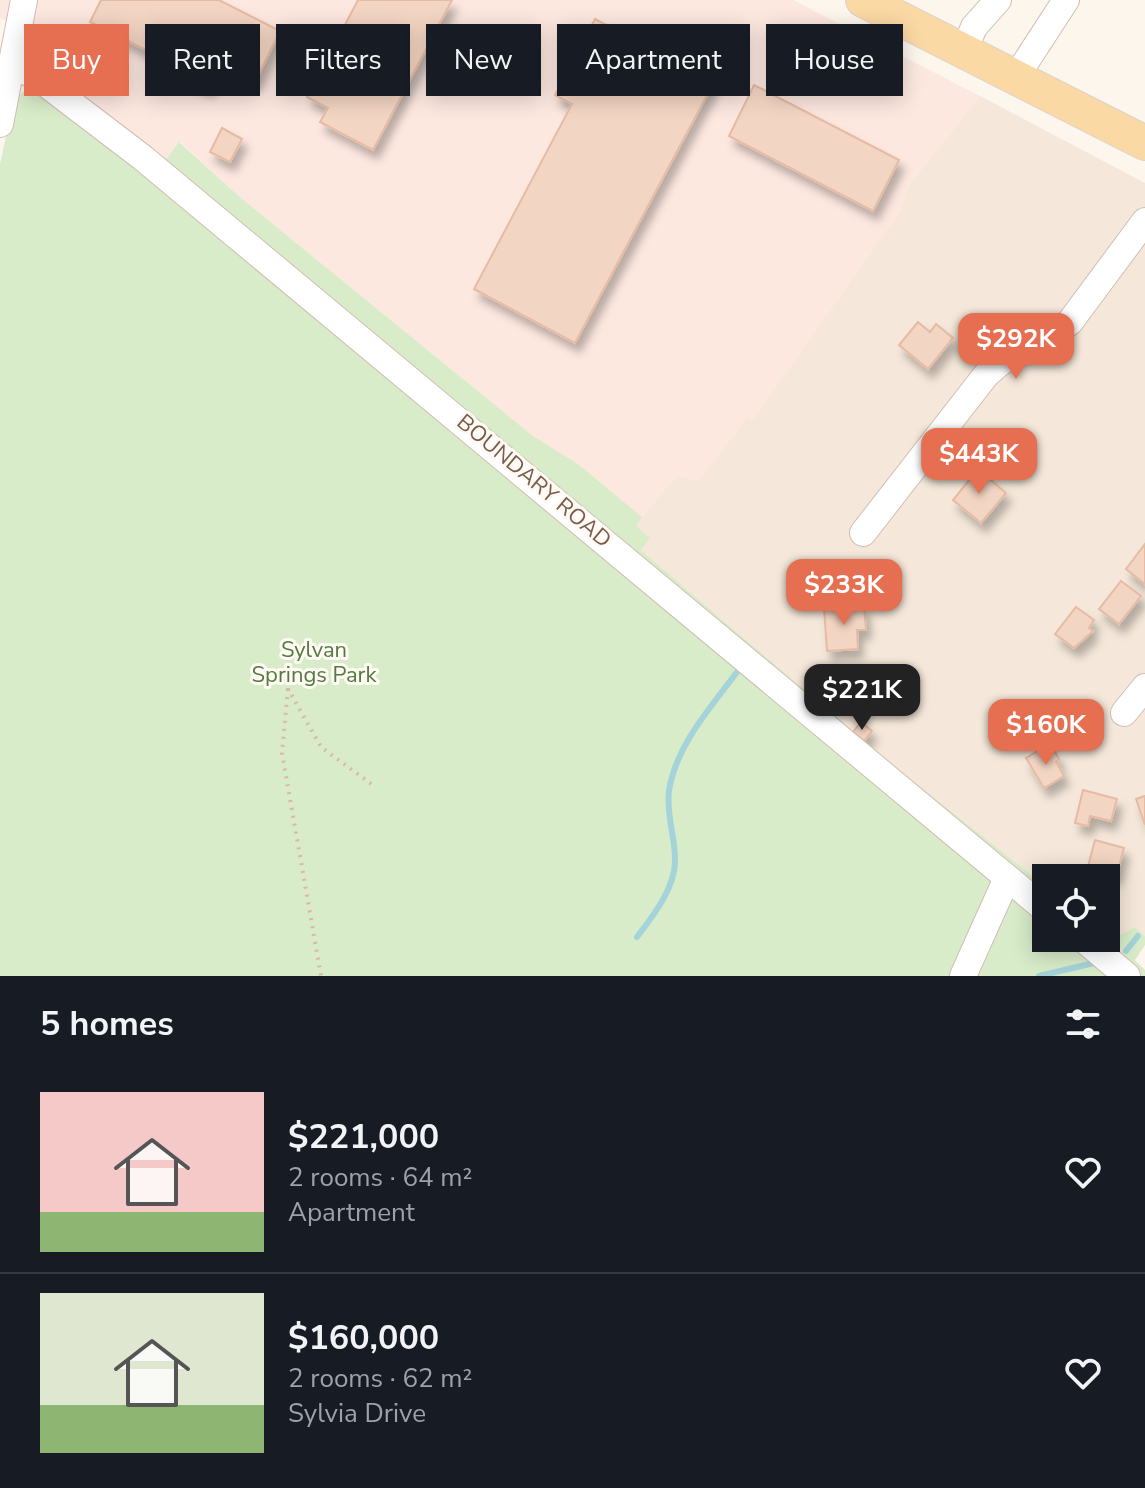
<!DOCTYPE html>
<html lang="en">
<head>
<meta charset="utf-8">
<style>
	:root { --surface:#171b24; --page:#20242c; --text:#f1f3f6; --muted:#9ea1a6; --line:#363941; --accent:#e76f51 }
	body { margin:0; font-family:"Nunito Sans",sans-serif; background:var(--page); color:var(--text); height:100vh; display:flex; flex-direction:column; font-size:30px; white-space:nowrap }
	* { box-sizing:border-box; margin:0 }
	p { font-size:26px; color:var(--muted) }
	.icon { flex:none; width:44px; height:44px; fill:none; stroke:currentColor; stroke-width:2; stroke-linecap:round; stroke-linejoin:round }
	.map { position:relative; height:976px; overflow:hidden }
	.side { display:flex; flex-direction:column; background:var(--surface); flex:1 }
	.side>* { flex:none }
	.top-card { position:absolute; left:24px; top:24px; width:1098px; height:72px; display:flex; gap:16px }
	.buttons { position:absolute; left:1032px; top:864px; display:grid; gap:16px }
	.buttons a { display:grid; place-items:center; width:88px; height:88px; border-radius:0px; background:var(--surface); box-shadow:0 4px 20px #0003; font-size:40px }
	.price { position:absolute; translate:-50% -68px; padding:0 18px; border-radius:16px; background:var(--accent); color:#fff; font-size:26px; line-height:52px; filter:drop-shadow(0 2px 4px #0008) }
	.price::after { content:''; position:absolute; left:50%; top:48px; width:24px; height:18px; margin-left:-12px; background:inherit; clip-path:polygon(0 0,100% 0,50% 100%) }
	.price.active { background:#222; color:#fff }
	ul { padding:0; list-style:none }
	li { display:flex; align-items:center; gap:24px; height:200px; padding:0 40px }
	li+li { border-top:2px solid var(--line) }
	li span { display:grid; place-items:center; flex:none; width:224px; height:160px; border-radius:0px; color:#555 }
	li>.icon { margin-inline-start:auto }
	span .icon { width:96px; height:96px; fill:#fffc; stroke-width:1 }
	li b { font-size:34px }
	h2 { display:flex; justify-content:space-between; align-items:center; height:96px; padding:0 40px; font-size:34px }
	.chip { padding:0 28px; border-radius:0px; background:var(--surface); box-shadow:0 4px 20px #0003; font-size:28px; line-height:72px }
	.chip.active { background:var(--accent); color:#fff }
	.map>svg:first-child { display:block }
	.residential { fill:#f5e8da }
	.commercial { fill:#fde8e0 }
	.green { fill:#d8ecc9 }
	.lines { fill:none; stroke-linecap:round; stroke-linejoin:round }
	.stream { stroke:#a5d3da; stroke-width:6 }
	.building { fill:#f3d5c3; stroke:#e6bba3; stroke-width:2; filter:url(#shadow) }
	.minor-casing { stroke:#d1beb0; stroke-width:28 }
	.major-casing { stroke:#dad1cd; stroke-width:36 }
	.path { stroke:#d9b8a5; stroke-width:4; stroke-dasharray:2 6; stroke-linecap:butt }
	.minor { stroke:#fff; stroke-width:26 }
	.major { stroke:#fbd9a5; stroke-width:34 }
	.labels { text-anchor:middle; dominant-baseline:central; stroke-width:6; stroke-linejoin:round; paint-order:stroke }
	.street-label { font-size:22px; fill:#7a5c4d; stroke:#fffaf3 }
	.park-label { font-size:22px; fill:#537a41; stroke:#fffaf3 }
</style>
</head>
<body>
<div class="map">
<svg width="1145" height="976" viewBox="0 0 1145 976">
	<defs>
		<filter id="shadow"><feDropShadow dx="5" dy="9" stdDeviation="4" flood-color="#0004"/></filter>
	</defs>
	<rect width="100%" height="100%" fill="#fdf6ec"/>
	<polygon class="residential" points="980,96 1145,183 1145,936 1135,928 1112,938 1106,933 1106,878 1046,878 1046,886 890,763 641,550 635,526 677,474 698,481 747,417 751,420 901,209 908,186"/>
	<polygon class="commercial" points="0,0 793,0 980,96 908,186 902,209 752,421 747,418 698,482 677,475 642,517 578,464 533,436 241,198 180,142 152,179 42,95 23,92 30,32 0,18"/>
	<polygon class="green" points="23,92 42,95 152,179 179,142 241,198 533,436 578,464 642,517 636,526 650,538 641,550 890,763 1046,886 1046,938 1106,938 1106,933 1113,938 1135,927 1145,936 1145,945 1135,960 1145,970 1145,976 0,976 0,164 14,100"/>
	<g class="lines">
		<g class="stream">
			<path d="M 637,937 C 653,916 676,887 675,859 C 675,837 666,814 669,791 C 676,744 713,705 740,668"/>
			<polyline points="1126,951 1138,936"/>
			<polyline points="1039,976 1094,963"/>
		</g>
	</g>
	<g class="building">
		<polygon points="101,0 219,0 280,31 255,82 219,64 208,88 185,77 188,71 90,22"/>
		<polygon points="358,0 452,0 373,150 320,122 328,108 307,97"/>
		<polygon points="595,19 714,82 575,343 474,289 572,104 555,95"/>
		<polygon points="754,85 899,160 873,211 729,136"/>
		<polygon points="222,128 242,139 230,162 210,152"/>
		<polygon points="918,322 930,332 936,324 953,338 928,369 899,345"/>
		<polygon points="978,469 1006,493 981,523 953,500"/>
		<polygon points="1145,544 1145,584 1126,569"/>
		<polygon points="1121,581 1141,596 1119,624 1099,609"/>
		<polygon points="864,606 866,630 857,630 858,649 827,651 824,608"/>
		<polygon points="1076,607 1094,620 1089,628 1093,631 1074,648 1055,634"/>
		<polygon points="861,722 872,731 864,741 853,732"/>
		<polygon points="1046,746 1051,754 1055,752 1059,759 1056,762 1064,776 1044,788 1026,758"/>
		<polygon points="1083,790 1117,799 1111,821 1090,816 1088,826 1075,823"/>
		<polygon points="1145,796 1145,825 1136,799"/>
		<polygon points="1095,840 1124,848 1116,876 1086,874"/>
	</g>
	<g class="lines">
		<defs>
			<g id="minor">
				<polyline points="964,51 974,27 998,0"/>
				<polyline points="12,68 33,74 143,158 1046,910"/>
				<polyline points="1016,77 1066,0"/>
				<polyline points="0,124 24,0"/>
				<path d="M 863,533 L 986,375 C 1013,348 1041,344 1070,322 L 1145,221"/>
				<polyline points="1124,713 1145,687"/>
				<polyline points="1082,938 1127,976"/>
				<polyline points="963,976 1007,878"/>
			</g>
			<polyline id="major" points="863,0 1145,143"/>
		</defs>
		<use href="#minor" class="minor-casing"/>
		<use href="#major" class="major-casing"/>
		<g class="path">
			<polyline points="288,664 288,689 321,747 374,786"/>
			<polyline points="288,689 282,753 321,976"/>
		</g>
		<use href="#minor" class="minor"/>
		<use href="#major" class="major"/>
	</g>
	<g class="labels">
		<g class="street-label">
			<text transform="translate(534 481) rotate(40)">BOUNDARY ROAD</text>
		</g>
		<g class="park-label">
			<text x="314" y="650">Sylvan<tspan x="314" dy="25">Springs Park</tspan></text>
		</g>
	</g>
</svg>
<div class="buttons">
<a><svg class="icon" aria-label="locate" viewBox="0 0 24 24"><circle cx="12" cy="12" r="6"/><path d="M12 2v4M12 18v4M2 12h4M18 12h4"/></svg></a>
</div>
<b class="price" style="left:1016px;top:381px">$292K</b>
<b class="price" style="left:979px;top:496px">$443K</b>
<b class="price" style="left:844px;top:627px">$233K</b>
<b class="price active" style="left:862px;top:732px">$221K</b>
<b class="price" style="left:1046px;top:767px">$160K</b>
<div class="top-card">
<a class="chip active">Buy</a>
<a class="chip">Rent</a>
<a class="chip">Filters</a>
<a class="chip">New</a>
<a class="chip">Apartment</a>
<a class="chip">House</a>
</div>
</div>
<section class="side">
<h2>5 homes<svg class="icon" aria-label="filters" viewBox="0 0 24 24"><path d="M4 7h16M4 17h16"/><circle cx="9" cy="7" r="2"/><circle cx="15" cy="17" r="2"/></svg></h2>
<ul>
<li><span style="background:linear-gradient(#f6c9c9 75%,#8fb573 0)"><svg class="icon" aria-label="home" viewBox="0 0 24 24"><path d="M3 11l9-7 9 7M6 9v11h12V9"/></svg></span><div><b>$221,000</b><p>2 rooms · 64 m²</p><p>Apartment</p></div><svg class="icon" aria-label="heart" viewBox="0 0 24 24"><path d="M12 20l-8-8c-3-5 5-10 8-4 3-6 11-1 8 4z"/></svg></li>
<li><span style="background:linear-gradient(#dfe7d0 70%,#8fb573 0)"><svg class="icon" aria-label="home" viewBox="0 0 24 24"><path d="M3 11l9-7 9 7M6 9v11h12V9"/></svg></span><div><b>$160,000</b><p>2 rooms · 62 m²</p><p>Sylvia Drive</p></div><svg class="icon" aria-label="heart" viewBox="0 0 24 24"><path d="M12 20l-8-8c-3-5 5-10 8-4 3-6 11-1 8 4z"/></svg></li>
</ul>
</section>
</body>
</html>
